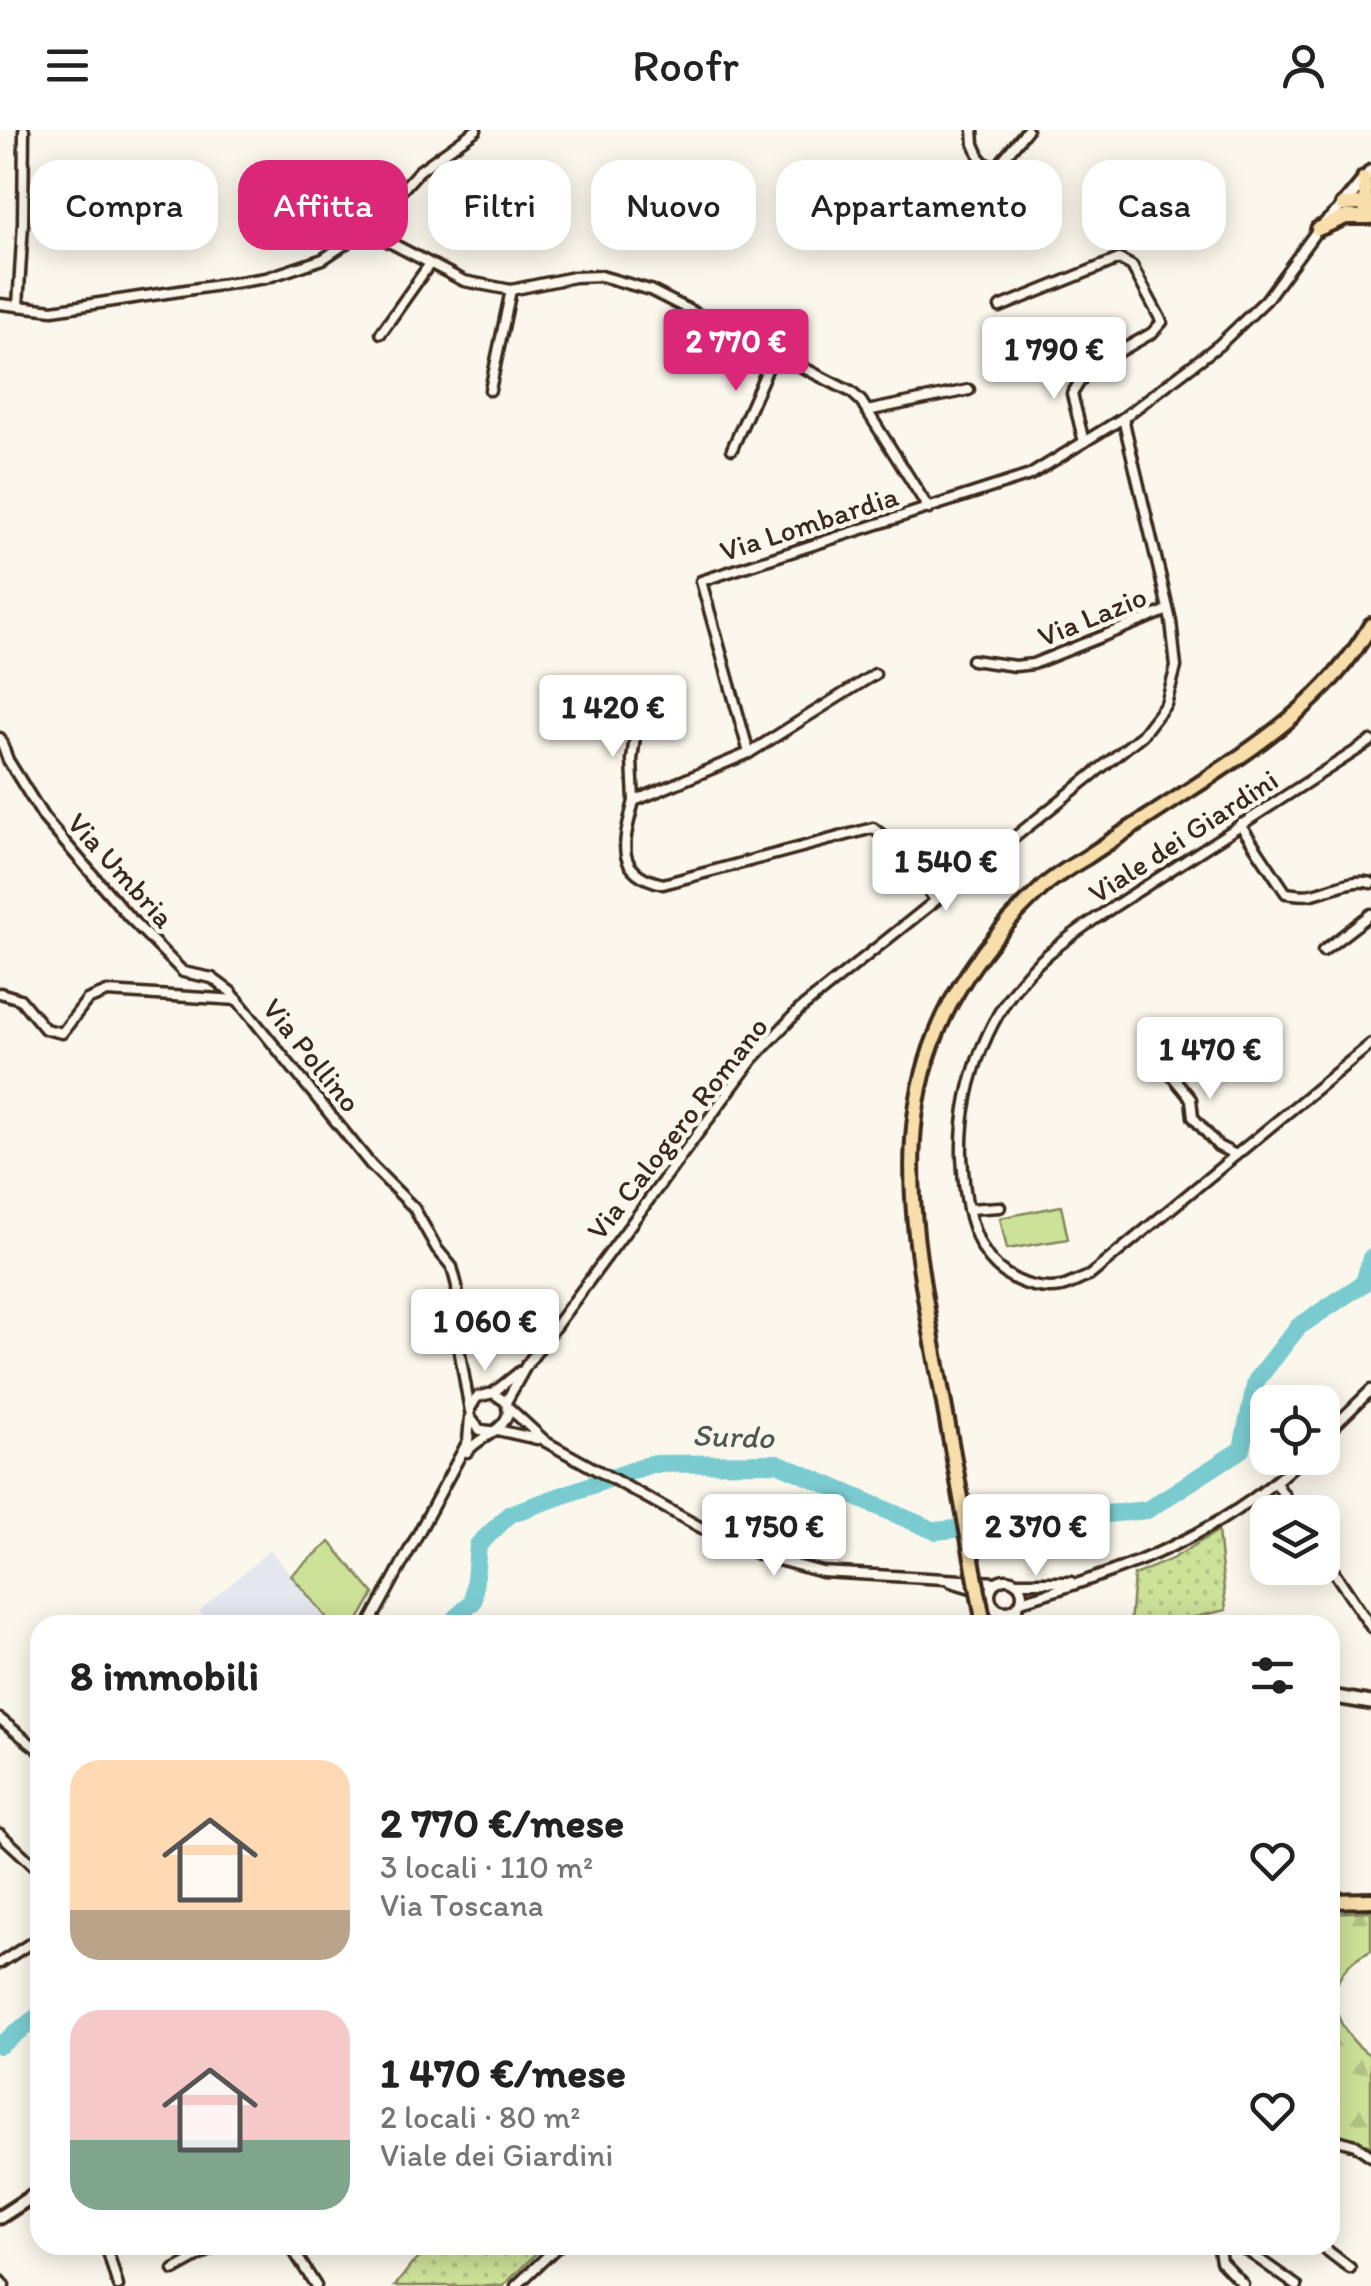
<!DOCTYPE html>
<html lang="it">
<head>
<meta charset="utf-8">
<style>
	:root { --surface:#fff; --page:#f6f6f6; --text:#222; --muted:#767676; --accent:#db2777 }
	body { margin:0; font-family:Itim,sans-serif; background:var(--page); color:var(--text); height:100vh; display:flex; flex-direction:column; font-size:38px; white-space:nowrap }
	* { box-sizing:border-box; margin:0 }
	p { font-size:32px; color:var(--muted) }
	.icon { flex:none; width:55px; height:55px; fill:none; stroke:currentColor; stroke-width:2; stroke-linecap:round; stroke-linejoin:round }
	.map { position:relative; flex:1; overflow:hidden }
	.details { position:absolute; left:30px; top:1485px; width:1310px; height:640px; display:flex; flex-direction:column; background:var(--surface); border-radius:30px; box-shadow:0 5px 25px #0003 }
	.details>* { flex:none }
	.guide { position:absolute; left:30px; top:30px; width:1312px; height:90px; display:flex; gap:20px }
	.controls { position:absolute; left:1250px; top:1255px; display:grid; gap:20px }
	.controls a { display:grid; place-items:center; width:90px; height:90px; border-radius:20px; background:var(--surface); box-shadow:0 5px 25px #0003; font-size:50px }
	.price { position:absolute; translate:-50% -85px; padding:0 22px; border-radius:10px; background:#fff; color:#222; font-size:32px; line-height:65px; filter:drop-shadow(0 2px 5px #0008) }
	.price::after { content:''; position:absolute; left:50%; top:60px; width:30px; height:22px; margin-left:-15px; background:inherit; clip-path:polygon(0 0,100% 0,50% 100%) }
	.price.active { background:var(--accent); color:#fff }
	ul { padding:0; list-style:none }
	li { display:flex; align-items:center; gap:30px; height:250px; padding:0 40px }
	li span { display:grid; place-items:center; flex:none; width:280px; height:200px; border-radius:30px; color:#555 }
	li>.icon { margin-inline-start:auto }
	span .icon { width:120px; height:120px; fill:#fffc; stroke-width:1 }
	li b { font-size:42px }
	h2 { display:flex; justify-content:space-between; align-items:center; height:120px; padding:0 40px; font-size:42px }
	.tag { padding:0 35px; border-radius:30px; background:var(--surface); box-shadow:0 5px 25px #0003; font-size:35px; line-height:90px }
	.tag.active { background:var(--accent); color:#fff }
	header { display:flex; justify-content:space-between; align-items:center; height:130px; padding:0 40px; background:var(--surface); font-size:45px; font-weight:600 }
	.map>svg:first-child { display:block }
	.built { fill:#e4e7ee }
	.grass { fill:url(#grass-dots); stroke:#84865b; stroke-width:2.5 }
	.forest { fill:url(#forest-firs); stroke:#84865b; stroke-width:2.5 }
	.park { fill:#cce298; stroke:#84865b; stroke-width:2.5 }
	.lines { fill:none; stroke-linecap:round; stroke-linejoin:round }
	.river { stroke:#7acbd0; stroke-width:18 }
	.minor-casing { stroke:#3b2a1e; stroke-width:15 }
	.tertiary-casing { stroke:#3b2a1e; stroke-width:18 }
	.secondary-casing { stroke:#3b2a1e; stroke-width:19 }
	.trunk-casing { stroke:#3b2a1e; stroke-width:20 }
	.minor { stroke:#fbf7ec; stroke-width:8 }
	.tertiary { stroke:#fbf7ec; stroke-width:10 }
	.secondary { stroke:#fbf7ec; stroke-width:11 }
	.trunk { stroke:#f8deab; stroke-width:12 }
	.trunk-bridge-casing { stroke:#3b2a1e; stroke-width:20; stroke-linecap:butt }
	.trunk-bridge { stroke:#f8deab; stroke-width:12 }
	.labels { text-anchor:middle; dominant-baseline:central; stroke-width:9; stroke-linejoin:round; paint-order:stroke }
	.street-label { font-size:30px; fill:#3b2a1e; stroke:#fbf7ec }
	.water-label { font-size:32px; font-style:italic; fill:#4e5a53; stroke:#fbf7ec }
</style>
</head>
<body>
<header><svg class="icon" aria-label="menu" viewBox="0 0 24 24"><path d="M4 6h16M4 12h16M4 18h16"/></svg>Roofr<svg class="icon" aria-label="person" viewBox="0 0 24 24"><circle cx="12" cy="8" r="4"/><path d="M4 21q1-7 8-7t8 7"/></svg></header>
<div class="map">
<svg width="1371" height="2156" viewBox="0 0 1371 2156">
	<defs>
		<pattern id="grass-dots" width="8" height="8" patternUnits="userSpaceOnUse" patternTransform="scale(2.5)"><rect width="8" height="8" fill="#cce298"/><path d="M2 2h.1M6 6h.1" fill="none" stroke="#b0c283" stroke-width="1.8" stroke-linecap="round"/></pattern>
		<pattern id="forest-firs" width="22" height="20" patternUnits="userSpaceOnUse" patternTransform="scale(2.5)"><rect width="22" height="20" fill="#cce298"/><path d="M5 1l3.5 6h-7zM16 11l3.5 6h-7z" fill="#b0c283"/></pattern>
	</defs>
	<rect width="100%" height="100%" fill="#fbf7ec"/>
	<filter id="ink" filterUnits="userSpaceOnUse"><feTurbulence type="fractalNoise" baseFrequency=".01" numOctaves="2"/><feDisplacementMap in="SourceGraphic" scale="20" xChannelSelector="R" yChannelSelector="G"/><feConvolveMatrix kernelMatrix="1 2 1 2 8 2 1 2 1" color-interpolation-filters="sRGB"/></filter>
	<g filter="url(#ink)">
		<polygon class="built" points="270,1420 333,1495 211,1495 199,1481"/>
		<g class="grass">
			<polygon points="1218,1401 1226,1480 1160,1495 1130,1495 1134,1445 1172,1429"/>
			<polygon points="437,2115 545,2115 503,2156 395,2156 412,2134"/>
		</g>
		<path class="forest" d="M 1371,1781 L 1371,1821 C 1317,1845 1329,1897 1371,1926 L 1371,2016 L 1330,2000 L 1330,1783 Z"/>
		<g class="park">
			<polygon points="1061,1076 1068,1109 1007,1119 1000,1088"/>
			<polygon points="330,1412 374,1464 356,1495 333,1495 291,1445"/>
		</g>
		<g class="lines">
			<g class="river">
				<polyline points="448,1495 473,1472 478,1415 510,1384 651,1334 777,1333 935,1401 1147,1380 1242,1319 1256,1251 1298,1197 1364,1153 1371,1128"/>
				<polyline points="0,1915 40,1885"/>
			</g>
			<defs>
				<g id="minor">
					<polyline points="973,0 974,14 982,32 996,38 1027,0"/>
					<polyline points="366,100 464,151 511,160 574,147 601,146 650,160 851,262 861,271 929,379"/>
					<polyline points="0,174 53,180 266,148 323,129 366,100 419,41 476,0"/>
					<polyline points="18,176 23,94 24,0"/>
					<polyline points="1000,177 1119,129 1132,136 1162,192 1152,203 1087,240 1072,264 1084,312"/>
					<polyline points="381,203 429,135"/>
					<polyline points="490,260 511,160"/>
					<polyline points="867,281 969,260"/>
					<polyline points="732,319 774,224"/>
					<polyline points="972,530 1015,536 1033,534 1168,480"/>
					<path d="M 875,544 L 749,623 L 634,671 C 624,711 612,743 663,754 L 873,698 L 897,717 L 935,770"/>
					<polyline points="0,608 8,630 44,688 129,787 183,842 212,848 231,862 371,1035 414,1078 437,1119 452,1137 457,1156 459,1218 470,1281"/>
					<path d="M 1371,611 C 1307,652 1243,693 1180,734 C 1136,763 1089,790 1048,824 C 991,872 960,953 962,1026 C 964,1060 967,1092 984,1121 C 999,1146 1031,1162 1061,1157 C 1070,1155 1080,1149 1089,1146 L 1371,914"/>
					<polyline points="749,623 701,451 1030,345 1123,288 1219,215 1266,170 1318,99 1343,75"/>
					<polyline points="634,671 632,630 637,591"/>
					<path d="M 1240,694 L 1286,763 C 1295,764 1304,766 1312,764 C 1332,760 1351,748 1371,753"/>
					<polyline points="1323,821 1371,784"/>
					<polyline points="0,863 20,869 45,899 62,903 87,870 107,862 238,870"/>
					<polyline points="1168,941 1191,969 1193,987 1218,1016 1236,1025"/>
					<polyline points="968,1079 1000,1077"/>
					<polyline points="493,1263 519,1242"/>
					<polyline points="506,1272 526,1236 753,929 799,880 1142,605 1166,574 1176,537 1171,491 1123,288"/>
					<polyline points="508,1277 546,1312 718,1407 760,1425 822,1442 997,1452"/>
					<polyline points="472,1290 480,1300 491,1301"/>
					<polyline points="497,1300 537,1309"/>
					<polyline points="1322,1308 1371,1260"/>
					<path d="M 467,1322 C 479,1306 503,1303 508,1283 L 506,1272 L 493,1263 L 477,1267 L 471,1277"/>
					<polyline points="1276,1353 1295,1382"/>
					<polyline points="1322,1424 1371,1497"/>
					<circle cx="1006" cy="1465" r="16"/>
					<polyline points="951,1452 981,1461"/>
					<polyline points="1015,1452 1071,1452"/>
					<path d="M 1021,1471 C 1125,1441 1223,1404 1302,1328"/>
					<polyline points="994,1476 1003,1495"/>
					<polyline points="369,1495 468,1311 470,1287"/>
					<polyline points="1011,1495 1018,1476"/>
					<polyline points="0,1589 40,1621"/>
					<polyline points="0,1704 40,1741"/>
					<polyline points="0,1833 40,1807"/>
					<polyline points="1330,2008 1355,2015 1371,2026"/>
					<polyline points="106,2115 118,2156"/>
					<polyline points="290,2115 316,2156"/>
					<polyline points="1218,2115 1221,2131 1243,2154"/>
					<polyline points="1239,2115 1297,2156"/>
					<polyline points="1320,2115 1350,2138"/>
					<polyline points="174,2140 219,2115"/>
					<polyline points="0,2151 4,2156"/>
					<polyline points="516,2156 559,2115"/>
				</g>
				<polyline id="tertiary" points="1343,75 1371,41"/>
				<g id="secondary">
					<polyline points="1330,1566 1371,1573"/>
					<polyline points="0,2087 40,2061"/>
				</g>
				<g id="trunk">
					<polyline points="1364,48 1366,71 1371,75"/>
					<polyline points="1343,75 1359,74 1371,78"/>
					<polyline points="1318,99 1346,87 1371,87"/>
					<path d="M 948,1296 C 910,1080 861,926 1043,757 C 1056,745 1072,736 1087,727 C 1118,706 1150,686 1182,665 C 1254,618 1327,572 1371,495"/>
					<polyline points="1330,1771 1371,1770"/>
				</g>
			</defs>
			<use href="#minor" class="minor-casing"/>
			<use href="#tertiary" class="tertiary-casing"/>
			<use href="#secondary" class="secondary-casing"/>
			<use href="#trunk" class="trunk-casing"/>
			<use href="#minor" class="minor"/>
			<use href="#tertiary" class="tertiary"/>
			<use href="#secondary" class="secondary"/>
			<use href="#trunk" class="trunk"/>
			<defs>
				<polyline id="trunk-bridge" points="948,1296 984,1495"/>
			</defs>
			<use href="#trunk-bridge" class="trunk-bridge-casing"/>
			<use href="#trunk-bridge" class="trunk-bridge"/>
		</g>
	</g>
	<g class="labels">
		<g class="street-label">
			<text transform="translate(809 393) rotate(-18)">Via Lombardia</text>
			<text transform="translate(1092 486) rotate(-22)">Via Lazio</text>
			<text transform="translate(1183 706) rotate(-33)">Viale dei Giardini</text>
			<text transform="translate(121 740) rotate(48)">Via Umbria</text>
			<text transform="translate(312 925) rotate(51)">Via Pollino</text>
			<text transform="translate(677 998) rotate(-52)">Via Calogero Romano</text>
		</g>
		<g class="water-label">
			<text transform="translate(733 1306) rotate(2)">Surdo</text>
		</g>
	</g>
</svg>
<div class="controls">
<a><svg class="icon" aria-label="locate" viewBox="0 0 24 24"><circle cx="12" cy="12" r="6"/><path d="M12 2v4M12 18v4M2 12h4M18 12h4"/></svg></a>
<a><svg class="icon" aria-label="layers" viewBox="0 0 24 24"><path d="M12 4l9 5-9 5-9-5zM3 14l9 5 9-5"/></svg></a>
</div>
<b class="price active" style="left:736px;top:264px">2 770 €</b>
<b class="price" style="left:1054px;top:272px">1 790 €</b>
<b class="price" style="left:613px;top:630px">1 420 €</b>
<b class="price" style="left:946px;top:784px">1 540 €</b>
<b class="price" style="left:1210px;top:972px">1 470 €</b>
<b class="price" style="left:485px;top:1244px">1 060 €</b>
<b class="price" style="left:774px;top:1449px">1 750 €</b>
<b class="price" style="left:1036px;top:1449px">2 370 €</b>
<div class="guide">
<a class="tag">Compra</a>
<a class="tag active">Affitta</a>
<a class="tag">Filtri</a>
<a class="tag">Nuovo</a>
<a class="tag">Appartamento</a>
<a class="tag">Casa</a>
</div>
<section class="details">
<h2>8 immobili<svg class="icon" aria-label="filters" viewBox="0 0 24 24"><path d="M4 7h16M4 17h16"/><circle cx="9" cy="7" r="2"/><circle cx="15" cy="17" r="2"/></svg></h2>
<ul>
<li><span style="background:linear-gradient(#ffd9b3 75%,#b9a48a 0)"><svg class="icon" aria-label="home" viewBox="0 0 24 24"><path d="M3 11l9-7 9 7M6 9v11h12V9"/></svg></span><div><b>2 770 €/mese</b><p>3 locali · 110 m²</p><p>Via Toscana</p></div><svg class="icon" aria-label="heart" viewBox="0 0 24 24"><path d="M12 20l-8-8c-3-5 5-10 8-4 3-6 11-1 8 4z"/></svg></li>
<li><span style="background:linear-gradient(#f6c9c9 65%,#7fa58c 0)"><svg class="icon" aria-label="home" viewBox="0 0 24 24"><path d="M3 11l9-7 9 7M6 9v11h12V9"/></svg></span><div><b>1 470 €/mese</b><p>2 locali · 80 m²</p><p>Viale dei Giardini</p></div><svg class="icon" aria-label="heart" viewBox="0 0 24 24"><path d="M12 20l-8-8c-3-5 5-10 8-4 3-6 11-1 8 4z"/></svg></li>
</ul>
</section>
</div>
</body>
</html>
